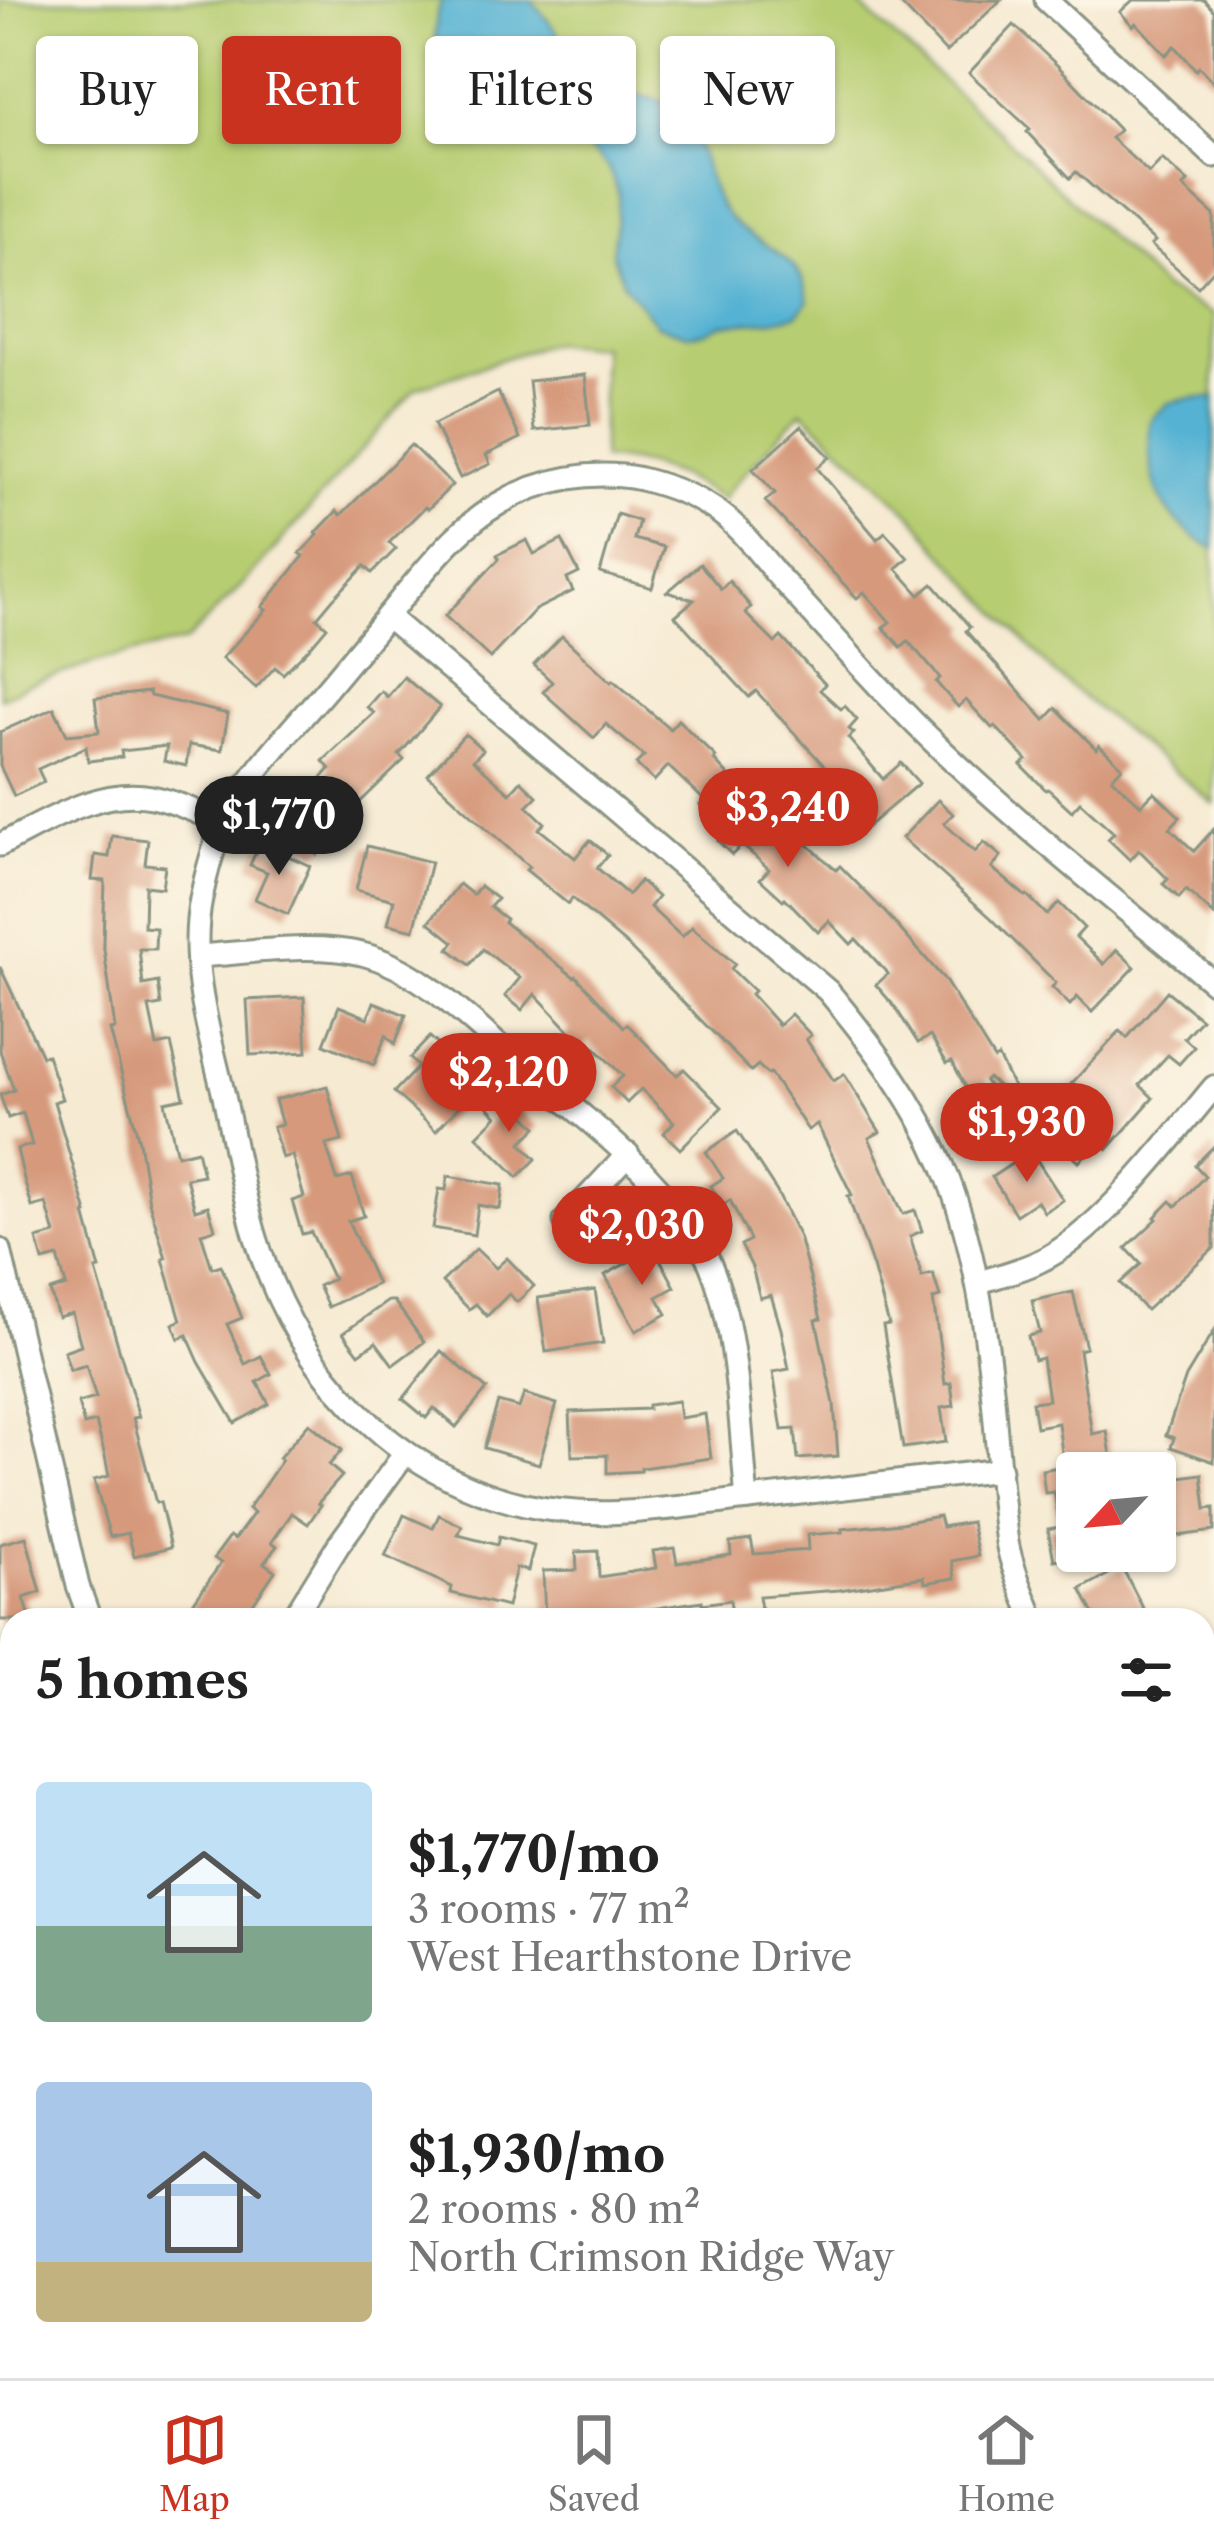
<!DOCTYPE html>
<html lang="en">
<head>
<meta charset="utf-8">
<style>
	:root { --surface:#fff; --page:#f6f6f6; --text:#222; --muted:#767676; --line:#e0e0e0; --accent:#c8321e }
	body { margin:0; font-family:"Libre Caslon Text",serif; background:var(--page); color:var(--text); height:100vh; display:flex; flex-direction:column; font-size:45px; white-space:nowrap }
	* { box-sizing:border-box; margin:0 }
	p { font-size:39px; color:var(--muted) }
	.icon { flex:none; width:66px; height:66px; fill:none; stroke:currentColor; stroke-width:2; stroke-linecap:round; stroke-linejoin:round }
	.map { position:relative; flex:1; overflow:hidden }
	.side { position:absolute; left:0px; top:1608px; width:1215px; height:771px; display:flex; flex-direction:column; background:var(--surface); border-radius:36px 36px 0 0; box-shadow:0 3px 9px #0004 }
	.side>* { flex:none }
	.hud { position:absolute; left:36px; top:36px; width:1143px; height:108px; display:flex; gap:24px }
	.needle { width:78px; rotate:244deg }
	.tools { position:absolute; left:1056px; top:1452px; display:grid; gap:24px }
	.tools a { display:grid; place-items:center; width:120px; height:120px; border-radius:12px; background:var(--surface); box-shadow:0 3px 9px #0004; font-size:60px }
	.price { position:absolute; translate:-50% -102px; padding:0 27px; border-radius:42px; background:var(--accent); color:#fff; font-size:39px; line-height:78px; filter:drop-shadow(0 3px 6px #0008) }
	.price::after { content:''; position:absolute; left:50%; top:72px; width:36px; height:27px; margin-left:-18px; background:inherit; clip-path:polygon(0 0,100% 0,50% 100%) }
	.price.on { background:#222; color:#fff }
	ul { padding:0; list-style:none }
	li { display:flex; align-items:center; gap:36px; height:300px; padding:0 36px }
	li span { display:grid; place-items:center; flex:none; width:336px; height:240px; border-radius:12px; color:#555 }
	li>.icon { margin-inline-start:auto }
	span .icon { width:144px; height:144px; fill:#fffc; stroke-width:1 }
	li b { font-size:51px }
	h2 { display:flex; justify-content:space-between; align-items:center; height:144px; padding:0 36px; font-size:51px }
	.tag { padding:0 42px; border-radius:12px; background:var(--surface); box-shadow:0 3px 9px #0004; font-size:42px; line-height:108px }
	.tag.on { background:var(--accent); color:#fff }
	.tabs { display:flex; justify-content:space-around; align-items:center; height:168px; border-top:3px solid var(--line); background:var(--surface); font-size:33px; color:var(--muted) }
	.tabs a { display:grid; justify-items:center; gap:6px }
	.tabs .on { color:var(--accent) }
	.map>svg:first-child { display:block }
	.green { fill:#b7cd72; stroke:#6b8553; stroke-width:3 }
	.water { fill:#55b2d3; stroke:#3a7884; stroke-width:3 }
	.building { fill:#d6997b }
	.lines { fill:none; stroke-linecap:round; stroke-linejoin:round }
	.minor-casing { stroke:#8a9483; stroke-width:27 }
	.minor { stroke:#fff; stroke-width:21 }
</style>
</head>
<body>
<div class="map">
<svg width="1214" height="2378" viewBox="0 0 1214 2378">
	<rect width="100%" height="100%" fill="#fcf5e5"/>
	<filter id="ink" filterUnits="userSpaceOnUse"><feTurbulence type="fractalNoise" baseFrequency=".00833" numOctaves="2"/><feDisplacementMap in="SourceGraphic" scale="24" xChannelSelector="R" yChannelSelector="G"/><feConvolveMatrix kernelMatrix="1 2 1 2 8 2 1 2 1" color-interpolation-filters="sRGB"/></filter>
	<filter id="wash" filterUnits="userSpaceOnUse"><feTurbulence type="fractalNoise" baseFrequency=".004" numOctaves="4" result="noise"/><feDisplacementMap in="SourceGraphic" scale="48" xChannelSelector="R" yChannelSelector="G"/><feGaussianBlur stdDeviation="2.7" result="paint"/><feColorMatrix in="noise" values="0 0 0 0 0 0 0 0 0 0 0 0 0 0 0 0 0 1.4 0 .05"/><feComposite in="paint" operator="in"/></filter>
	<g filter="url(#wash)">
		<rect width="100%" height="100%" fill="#f6ead2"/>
		<g class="green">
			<path d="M 0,0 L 854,0 L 994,127 L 1164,289 L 1214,315 L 1214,804 L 1056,675 L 940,550 L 916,519 L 802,411 L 727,492 L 723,500 C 686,476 647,459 602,459 L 602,346 L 550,343 L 416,388 L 247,580 L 186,641 L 108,659 L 29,684 L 0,698 Z"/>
			<polygon points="1203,1904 1214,1906 1214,2233 1203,2234"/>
			<polygon points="12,1957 12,2288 0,2289 0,1958"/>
		</g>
		<g class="water">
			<path d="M 442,0 L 531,0 C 553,23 579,70 605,85 C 629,99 662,92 682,116 C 704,142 704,183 723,210 C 749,247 805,250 808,302 L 797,315 L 774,320 L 722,324 L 705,332 L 688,334 L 657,325 L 623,283 L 612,253 L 619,195 L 608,166 L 588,147 L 566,138 L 542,133 L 514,117 L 464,76 L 435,37 L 437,13 Z"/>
			<path d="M 1192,398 L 1214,398 L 1214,549 C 1159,518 1146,482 1150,421 L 1169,403 Z"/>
		</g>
		<g id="blocks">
			<g class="building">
				<polygon points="897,0 1001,0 946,52"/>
				<polygon points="1133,0 1204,0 1214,11 1214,83 1199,67 1196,70 1175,46 1166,55 1136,23 1133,26 1120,12"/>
				<polygon points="1014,25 1058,66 1119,130 1111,138 1149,173 1162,159 1188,182 1183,187 1214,215 1214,269 1198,287 1151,245 1155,241 1076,172 1070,178 1027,132 1030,129 969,73"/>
				<polygon points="585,375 590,425 534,431 529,381"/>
				<polygon points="498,392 520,438 486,455 490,464 460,478 434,424"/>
				<polygon points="801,426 830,457 817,468 877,539 885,532 908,558 896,568 920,595 933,584 970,627 966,631 1045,720 1056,708 1096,749 1099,745 1122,767 1112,778 1141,805 1154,792 1180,817 1170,828 1194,851 1214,829 1214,915 1186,890 1179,898 1163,884 1168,879 1139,850 1130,860 1108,839 1114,833 1080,802 1072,811 1048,789 1046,790 1021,765 1027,760 995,726 992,728 966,700 958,707 936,682 940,678 908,641 901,647 883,627 890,622 864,592 857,598 765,501 775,493 753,469"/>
				<polygon points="411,445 452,485 428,509 425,507 389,543 396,549 372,573 365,566 333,599 317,618 327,627 310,647 283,674 275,667 256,688 222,658 266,610 262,607 304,556 300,553 318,535 316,533 337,511 341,515"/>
				<polygon points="617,514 639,521 634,539 664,547 652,588 600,573"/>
				<polygon points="527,540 534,554 562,540 579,573 567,579 573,591 535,610 490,658 445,616 499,559 497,555"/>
				<polygon points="700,564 721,589 729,581 751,607 745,613 775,643 781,637 825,684 820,690 841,709 845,706 857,720 849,729 854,733 848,738 883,779 901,763 919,783 866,828 824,779 831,773 756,691 749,697 675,616 694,600 667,592"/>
				<polygon points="562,636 611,682 613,680 670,729 678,720 716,757 714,760 780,831 786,825 836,870 840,866 884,911 944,979 994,1059 998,1057 1025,1110 988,1078 985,1081 1005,1111 969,1129 959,1109 973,1102 952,1061 947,1063 930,1036 918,1043 895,1007 876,985 888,974 856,939 851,944 829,921 818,932 785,898 783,900 760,879 769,869 742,845 732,855 718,841 726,833 700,805 705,801 668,766 654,781 636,764 644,756 606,724 594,738 543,692 552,682 534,665"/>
				<polygon points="404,677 440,707 399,755 404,760 353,809 357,813 317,855 274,814 291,795 299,803 330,769 323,761 374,713 367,707 381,691 387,697"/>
				<polygon points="149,692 150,696 228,714 222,750 189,745 186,766 164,761 167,746 121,751 122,757 88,761 86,747 38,769 44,782 14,796 0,766 0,732 54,708 67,735 99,732 95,698"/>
				<polygon points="465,734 483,750 473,760 510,793 521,781 537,796 527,806 545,823 539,829 575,858 590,840 608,855 597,868 628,895 640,881 658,897 650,907 682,937 692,927 735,964 731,969 754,991 751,994 779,1025 791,1014 811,1035 806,1039 834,1081 844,1074 880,1132 869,1138 903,1214 915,1210 922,1231 910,1236 922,1277 933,1274 940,1297 933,1299 945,1384 951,1383 954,1406 941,1408 946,1442 903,1448 883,1326 889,1325 873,1267 848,1196 852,1195 817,1124 808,1130 770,1073 768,1075 758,1065 751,1071 628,946 572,898 568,904 526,870 529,867 428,775"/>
				<polygon points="938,800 953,814 944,823 975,852 984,842 1001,856 992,868 1025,896 1027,895 1047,915 1059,903 1084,928 1076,937 1104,964 1117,950 1135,967 1092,1012 1077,997 1070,1005 1052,987 1056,983 991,918 902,838"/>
				<polygon points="112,836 148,840 145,864 165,866 162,888 145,886 144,927 156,928 155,949 139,949 143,985 158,982 161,1005 149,1007 157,1046 171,1043 184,1098 165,1102 177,1155 197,1150 203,1175 186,1178 195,1210 208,1206 215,1229 201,1233 212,1268 221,1265 242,1318 227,1324 245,1364 261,1356 271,1374 257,1382 269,1404 235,1423 199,1362 187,1335 179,1339 173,1324 181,1320 163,1259 166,1258 149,1202 139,1141 110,1030 115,1029 103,942 105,881 92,880 95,855 109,857"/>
				<polygon points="260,843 310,866 288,914 255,899 267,872 250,865"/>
				<polygon points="367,846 431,862 414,930 388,924 394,900 356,890"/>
				<polygon points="459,884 473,895 480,886 497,899 490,907 506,919 504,922 574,977 576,976 624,1027 627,1024 677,1075 684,1069 722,1107 680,1149 664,1133 674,1122 641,1089 627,1103 611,1087 623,1076 589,1042 574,1057 559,1042 570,1031 535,994 522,1010 505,996 520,978 483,949 470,965 449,949 454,942 429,922"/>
				<polygon points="0,967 42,1056 47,1055 62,1099 54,1102 87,1213 85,1214 100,1269 96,1270 139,1417 133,1418 156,1503 160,1502 171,1547 134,1556 128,1533 110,1537 94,1480 109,1476 105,1456 96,1422 84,1425 78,1403 96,1398 86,1365 70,1370 64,1351 81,1345 72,1313 58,1317 50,1291 66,1286 58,1257 43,1261 37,1239 55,1234 46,1203 32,1207 25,1183 17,1149 32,1145 23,1113 8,1118 0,1095 14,1090 0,1051"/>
				<polygon points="1167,991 1201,1019 1184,1038 1194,1047 1179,1064 1168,1055 1140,1085 1153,1098 1108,1149 1098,1140 1079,1162 1048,1133 1061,1118 1050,1107 1120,1031 1127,1038"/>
				<polygon points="304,997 307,1052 250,1055 247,1000"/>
				<polygon points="374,1002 406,1015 395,1044 386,1035 374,1065 324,1044 339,1006 368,1018"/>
				<polygon points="430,1037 457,1062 451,1068 474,1090 436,1131 394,1092 418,1067 410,1058"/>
				<polygon points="327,1086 342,1141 326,1145 337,1180 352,1176 364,1216 348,1221 377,1284 328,1307 318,1286 333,1279 311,1232 302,1234 292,1201 304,1197 292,1155 282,1158 273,1127 282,1125 275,1100"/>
				<polygon points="503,1093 537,1127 521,1143 536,1159 518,1177 477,1136 497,1116 488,1107"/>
				<polygon points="737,1131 777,1192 799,1237 821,1319 816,1320 834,1404 838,1456 798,1459 795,1429 782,1430 773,1372 789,1369 781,1329 771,1295 760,1298 752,1267 741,1245 750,1240 730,1200 723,1205 711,1186 723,1178 706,1152"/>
				<polygon points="1214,1146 1214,1248 1146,1310 1120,1283 1141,1264 1126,1248 1157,1219 1155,1217 1171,1201 1176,1206 1205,1176 1195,1165"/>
				<polygon points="1031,1151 1063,1200 1044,1212 1037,1201 1016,1215 992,1177"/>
				<polygon points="448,1176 503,1185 500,1209 478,1205 474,1235 433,1228 439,1189 446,1190"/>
				<polygon points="654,1248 675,1287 657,1297 667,1314 636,1331 605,1275"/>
				<polygon points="476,1249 496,1268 507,1258 534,1286 517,1302 509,1294 487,1316 476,1304 469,1309 442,1282"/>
				<polygon points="595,1290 603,1343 546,1352 538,1298"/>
				<polygon points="1073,1292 1086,1348 1079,1350 1092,1434 1107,1431 1113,1467 1100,1469 1100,1473 1077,1473 1077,1556 1054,1560 1048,1529 1060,1527 1054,1492 1045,1493 1042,1470 1064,1466 1058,1423 1036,1427 1032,1402 1048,1400 1042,1358 1034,1360 1028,1336 1040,1333 1032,1301"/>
				<polygon points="388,1301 394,1301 424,1342 393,1365 376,1342 359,1354 343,1333"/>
				<polygon points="1214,1331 1214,1462 1171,1447 1174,1438 1166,1435 1186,1377"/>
				<polygon points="441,1351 487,1389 456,1427 434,1408 426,1418 403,1399"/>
				<polygon points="524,1394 557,1404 539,1464 484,1448 498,1402 519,1408"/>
				<polygon points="678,1401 680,1418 705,1414 711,1458 641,1468 641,1471 607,1473 607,1455 572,1456 570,1412 648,1409 648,1405"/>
				<polygon points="309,1423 342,1450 329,1465 342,1476 318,1503 321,1505 308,1524 292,1513 272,1542 277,1546 264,1563 275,1571 242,1620 226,1612 221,1620 204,1620 189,1609 221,1563 214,1558 230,1536 235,1539 254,1513 248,1509 282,1460 279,1458"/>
				<polygon points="1202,1474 1206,1509 1214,1508 1214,1531 1155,1539 1155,1500 1160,1500 1158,1480"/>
				<polygon points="404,1515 433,1528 439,1515 462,1526 458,1535 497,1545 499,1537 534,1546 528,1571 516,1568 507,1607 451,1593 452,1587 385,1556"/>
				<polygon points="939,1516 942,1527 971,1522 978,1556 952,1561 955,1578 925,1583 924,1577 839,1590 759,1596 761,1609 732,1613 730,1600 702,1604 702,1601 619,1614 545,1617 543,1571 577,1570 576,1552 598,1551 599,1577 656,1568 653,1551 674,1548 677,1563 731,1555 730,1542 751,1539 754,1554 808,1550 807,1535 843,1532 842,1529 901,1523"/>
				<polygon points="26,1537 41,1592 24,1598 31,1620 0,1620 0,1544"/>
				<polygon points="1122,1567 1144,1610 1124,1620 1097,1620 1081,1589"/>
			</g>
		</g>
	</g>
	<g filter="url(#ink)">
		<use href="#blocks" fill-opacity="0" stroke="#8a9483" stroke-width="3"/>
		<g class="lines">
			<defs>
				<g id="minor">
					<polyline points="1046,0 1214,156"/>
					<path d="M 387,616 L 828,991 C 873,1045 915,1101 943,1166 C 971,1232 983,1308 991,1379 C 997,1433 999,1489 1007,1542 C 1012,1569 1024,1595 1034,1620"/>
					<path d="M 0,845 C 46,822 98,787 152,797 C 177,802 201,814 224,824"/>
					<path d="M 198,956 C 250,953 310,942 362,954 C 424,970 470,1022 518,1062 C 579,1113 643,1160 688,1226 C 694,1236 702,1246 707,1257 C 739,1327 739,1422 747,1499"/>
					<polyline points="565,1221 628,1154"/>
					<polyline points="0,1250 78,1586 90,1620"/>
					<path d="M 977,1283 C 997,1276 1020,1271 1040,1261 C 1099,1234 1171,1138 1214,1087"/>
					<path d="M 1000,1470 C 917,1480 833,1489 749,1499 C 675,1507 599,1522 525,1505 C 391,1474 295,1368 256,1238 C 242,1192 234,1143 224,1096 C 209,1033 188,964 201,899 C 206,874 213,847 224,823 C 248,773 293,729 329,686 C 354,656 380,625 405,594 C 434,560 460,526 500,503 C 541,479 594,469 641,479 C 665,485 693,495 714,509 C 738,524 759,554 778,576 C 832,634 884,695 942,750 C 1028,832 1123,907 1214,983"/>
					<polyline points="292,1620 339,1544 405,1453"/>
					<polyline points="1203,1768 1214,1771"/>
					<polyline points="0,1824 12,1824"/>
				</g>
			</defs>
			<use href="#minor" class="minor-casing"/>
			<use href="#minor" class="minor"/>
		</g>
	</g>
</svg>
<div class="tools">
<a><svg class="needle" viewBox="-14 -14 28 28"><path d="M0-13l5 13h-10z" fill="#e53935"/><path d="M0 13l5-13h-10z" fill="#767676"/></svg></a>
</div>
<b class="price" style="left:788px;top:870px">$3,240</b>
<b class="price on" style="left:279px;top:878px">$1,770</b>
<b class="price" style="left:509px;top:1135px">$2,120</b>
<b class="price" style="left:1027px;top:1185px">$1,930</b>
<b class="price" style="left:642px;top:1288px">$2,030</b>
<div class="hud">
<a class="tag">Buy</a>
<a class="tag on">Rent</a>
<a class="tag">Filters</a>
<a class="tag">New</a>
</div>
<section class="side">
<h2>5 homes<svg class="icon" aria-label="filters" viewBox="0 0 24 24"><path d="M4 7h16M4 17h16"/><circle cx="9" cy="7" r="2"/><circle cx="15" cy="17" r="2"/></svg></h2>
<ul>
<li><span style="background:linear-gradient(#bfe0f5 60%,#7fa58c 0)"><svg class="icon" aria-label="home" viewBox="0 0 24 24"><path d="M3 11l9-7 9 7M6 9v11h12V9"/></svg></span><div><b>$1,770/mo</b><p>3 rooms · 77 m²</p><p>West Hearthstone Drive</p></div></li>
<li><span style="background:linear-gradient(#a9c7e8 75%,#c2b280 0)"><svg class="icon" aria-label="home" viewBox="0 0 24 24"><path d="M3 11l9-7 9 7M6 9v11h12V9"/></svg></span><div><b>$1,930/mo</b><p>2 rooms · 80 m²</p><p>North Crimson Ridge Way</p></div></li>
</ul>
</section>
</div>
<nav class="tabs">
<a class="on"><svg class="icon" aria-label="map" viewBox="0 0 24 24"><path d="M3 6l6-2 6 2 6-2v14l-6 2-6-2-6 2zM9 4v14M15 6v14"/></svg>Map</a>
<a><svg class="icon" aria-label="saved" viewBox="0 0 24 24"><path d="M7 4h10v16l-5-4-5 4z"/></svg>Saved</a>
<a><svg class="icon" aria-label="home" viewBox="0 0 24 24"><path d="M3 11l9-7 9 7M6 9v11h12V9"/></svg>Home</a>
</nav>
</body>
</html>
